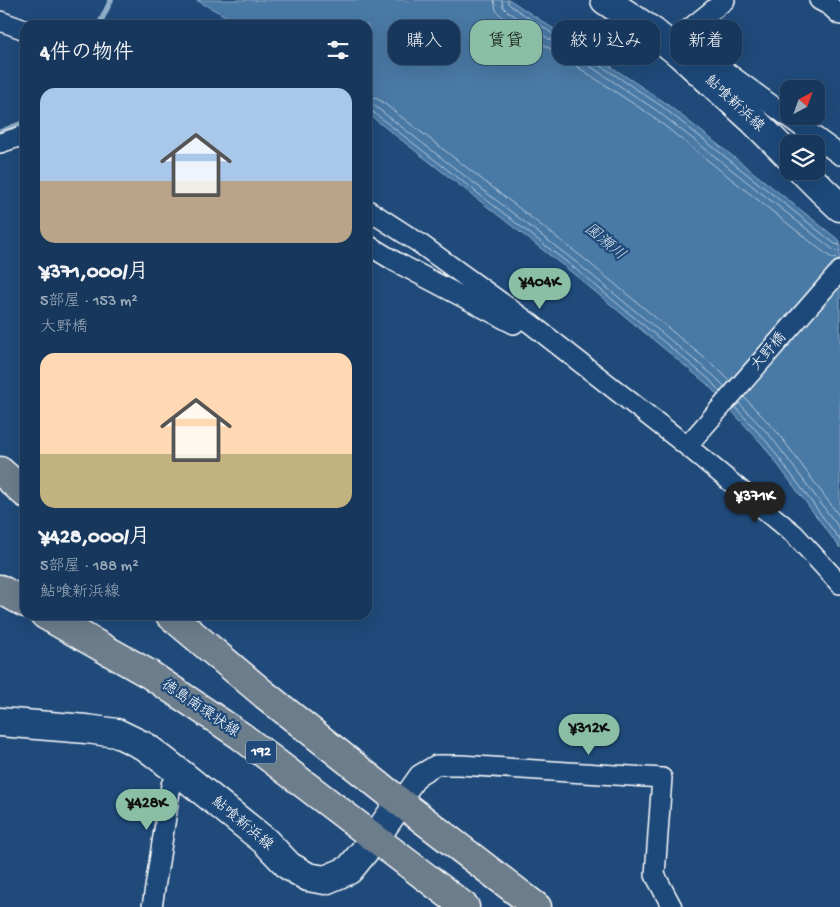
<!DOCTYPE html>
<html lang="ja">
<head>
<meta charset="utf-8">
<style>
	:root { --surface:#17385c; --page:#244365; --text:#f1f3f6; --muted:#9eacbb; --line:#365272; --accent:#8abfa5 }
	body { margin:0; font-family:"Gochi Hand","Klee One",sans-serif; background:var(--page); color:var(--text); height:100vh; display:flex; flex-direction:column; font-size:19px; white-space:nowrap }
	* { box-sizing:border-box; margin:0 }
	p { font-size:16px; color:var(--muted) }
	.icon { flex:none; width:28px; height:28px; fill:none; stroke:currentColor; stroke-width:2; stroke-linecap:round; stroke-linejoin:round }
	.map { position:relative; flex:1; overflow:hidden }
	.side { position:absolute; left:20px; top:20px; width:352px; height:600px; display:flex; flex-direction:column; background:var(--surface); border-radius:15px; box-shadow:0 5px 20px #0002,0 0 0 1px var(--line) }
	.side>* { flex:none }
	.hud { position:absolute; left:388px; top:20px; width:378px; height:45px; display:flex; gap:10px }
	.needle { width:32px; rotate:41deg }
	.buttons { position:absolute; left:780px; top:80px; display:grid; gap:10px }
	.buttons a { display:grid; place-items:center; width:45px; height:45px; border-radius:10px; background:var(--surface); box-shadow:0 5px 20px #0002,0 0 0 1px var(--line); font-size:25px }
	.price { position:absolute; translate:-50% -42px; padding:0 11px; border-radius:18px; background:var(--accent); color:#111; font-size:16px; line-height:32px; filter:drop-shadow(0 1px 2px #0008) }
	.price::after { content:''; position:absolute; left:50%; top:30px; width:15px; height:11px; margin-left:-8px; background:inherit; clip-path:polygon(0 0,100% 0,50% 100%) }
	.price.on { background:#222; color:#fff }
	ul { padding:0; list-style:none }
	li { display:grid; align-content:center; gap:10px; height:265px; padding:0 20px }
	li span { display:grid; place-items:center; height:155px; border-radius:15px; color:#555 }
	li>.icon { margin-inline-start:auto }
	span .icon { width:90px; height:90px; fill:#fffc; stroke-width:1 }
	li b { font-size:21px }
	h2 { display:flex; justify-content:space-between; align-items:center; height:60px; padding:0 20px; font-size:21px }
	.pill { padding:0 18px; border-radius:15px; background:var(--surface); box-shadow:0 5px 20px #0002,0 0 0 1px var(--line); font-size:18px; line-height:45px }
	.pill.on { background:var(--accent); color:#111 }
	.map>svg:first-child { display:block }
	.water { fill:#4879a5; stroke:#91afc9 }
	.lines { fill:none; stroke-linecap:round; stroke-linejoin:round }
	.shore { stroke:#b6c9db; stroke-width:1 }
	.stream { stroke:#91afc9; stroke-width:5.5 }
	.street-casing { stroke:#fff; stroke-width:22 }
	.secondary-casing { stroke:#fff; stroke-width:31 }
	.highway-casing { stroke:#fff; stroke-width:31 }
	.street { stroke:#1f4a7a; stroke-width:19 }
	.secondary { stroke:#1f4a7a; stroke-width:28 }
	.highway { stroke:#6c7d8c; stroke-width:28 }
	.labels { text-anchor:middle; dominant-baseline:central; stroke-width:4.5; stroke-linejoin:round; paint-order:stroke }
	.shield { fill:#1f4a7a; stroke:#bcc9d7; stroke-width:1 }
	.shield-label { font-size:14px; font-weight:bold; fill:#fff }
	.street-label { font-size:15px; fill:#fff; stroke:#1f4a7a }
	.water-label { font-size:16px; font-style:italic; fill:#d1dee8; stroke:#1f4a7a }
</style>
</head>
<body>
<div class="map">
<svg width="840" height="907" viewBox="0 0 840 907">
	<rect width="100%" height="100%" fill="#1f4a7a"/>
	<filter id="ink" filterUnits="userSpaceOnUse"><feTurbulence type="fractalNoise" baseFrequency=".02" numOctaves="2"/><feDisplacementMap in="SourceGraphic" scale="10" xChannelSelector="R" yChannelSelector="G"/><feConvolveMatrix kernelMatrix="1 2 1 2 8 2 1 2 1" color-interpolation-filters="sRGB"/></filter>
	<g filter="url(#ink)">
		<polygon class="water" points="196,0 510,0 663,101 840,241 840,548 763,445 707,384 570,271 368,114 368,25 242,25"/>
		<g class="lines">
			<g class="shore">
				<polyline points="494,0 496,10 502,17 652,116 826,254 832,258 840,259"/>
				<polyline points="502,0 503,7 507,11 656,110 831,248 835,251 840,251"/>
				<polyline points="508,0 508,3 511,6 660,105 835,244 840,245"/>
				<polyline points="368,97 375,98 381,101 582,257 719,370 730,381"/>
				<polyline points="368,105 373,105 376,107 577,263 714,376 725,387"/>
				<polyline points="368,111 373,112 573,267 710,380 720,392"/>
				<polyline points="744,397 778,433 840,517"/>
				<polyline points="739,403 772,438 840,529"/>
				<polyline points="735,407 767,442 840,540"/>
			</g>
			<g class="stream">
				<polyline points="99,25 111,0"/>
				<polyline points="0,132 25,122"/>
			</g>
			<defs>
				<g id="street">
					<polyline points="819,0 830,6 840,15"/>
					<polyline points="0,21 25,30"/>
					<polyline points="673,42 725,0"/>
					<polyline points="679,44 706,57 840,155"/>
					<polyline points="0,143 25,135"/>
					<polyline points="368,210 419,243 531,324 687,446 794,534 840,584"/>
					<polyline points="368,245 396,262 514,324"/>
					<polyline points="687,446 840,271"/>
					<polyline points="400,802 419,775 436,765 460,765 662,778 655,875 672,907"/>
					<polyline points="152,907 171,785 180,773"/>
				</g>
				<g id="secondary">
					<polyline points="605,0 653,32 679,53 754,121 789,156"/>
					<polyline points="803,171 822,190 840,207"/>
					<polyline points="0,722 86,729 117,733 146,747 180,773 265,841 289,866 308,877 325,880 349,870 375,838 400,802"/>
				</g>
				<g id="highway">
					<polyline points="0,471 25,493"/>
					<polyline points="0,589 25,603"/>
					<polyline points="45,615 149,674 241,736 465,907"/>
					<polyline points="170,615 265,695 400,802 537,907"/>
				</g>
			</defs>
			<use href="#street" class="street-casing"/>
			<use href="#secondary" class="secondary-casing"/>
			<use href="#highway" class="highway-casing"/>
			<use href="#street" class="street"/>
			<use href="#secondary" class="secondary"/>
			<use href="#highway" class="highway"/>
		</g>
	</g>
	<g class="labels">
		<rect class="shield" x="246" y="740.5" width="30" height="23" rx="4"/>
		<g class="shield-label">
			<text x="261" y="752">192</text>
		</g>
		<g class="street-label">
			<text transform="translate(734 104) rotate(43)">鮎喰新浜線</text>
			<text transform="translate(769 352) rotate(-49)">大野橋</text>
			<text transform="translate(200 709) rotate(34)">徳島南環状線</text>
			<text transform="translate(242 824) rotate(40)">鮎喰新浜線</text>
		</g>
		<g class="water-label">
			<text transform="translate(604 243) rotate(40)">園瀬川</text>
		</g>
	</g>
</svg>
<div class="buttons">
<a><svg class="needle" viewBox="-14 -14 28 28"><path d="M0-13l5 13h-10z" fill="#e53935"/><path d="M0 13l5-13h-10z" fill="#9eacbb"/></svg></a>
<a><svg class="icon" aria-label="layers" viewBox="0 0 24 24"><path d="M12 4l9 5-9 5-9-5zM3 14l9 5 9-5"/></svg></a>
</div>
<b class="price" style="left:540px;top:310px">¥404K</b>
<b class="price on" style="left:755px;top:524px">¥371K</b>
<b class="price" style="left:589px;top:756px">¥312K</b>
<b class="price" style="left:147px;top:831px">¥428K</b>
<div class="hud">
<a class="pill">購入</a>
<a class="pill on">賃貸</a>
<a class="pill">絞り込み</a>
<a class="pill">新着</a>
</div>
<section class="side">
<h2>4件の物件<svg class="icon" aria-label="filters" viewBox="0 0 24 24"><path d="M4 7h16M4 17h16"/><circle cx="9" cy="7" r="2"/><circle cx="15" cy="17" r="2"/></svg></h2>
<ul>
<li><span style="background:linear-gradient(#a9c7e8 60%,#b9a48a 0)"><svg class="icon" aria-label="home" viewBox="0 0 24 24"><path d="M3 11l9-7 9 7M6 9v11h12V9"/></svg></span><div><b>¥371,000/月</b><p>5部屋 · 153 m²</p><p>大野橋</p></div></li>
<li><span style="background:linear-gradient(#ffd9b3 65%,#c2b280 0)"><svg class="icon" aria-label="home" viewBox="0 0 24 24"><path d="M3 11l9-7 9 7M6 9v11h12V9"/></svg></span><div><b>¥428,000/月</b><p>5部屋 · 188 m²</p><p>鮎喰新浜線</p></div></li>
</ul>
</section>
</div>
</body>
</html>
